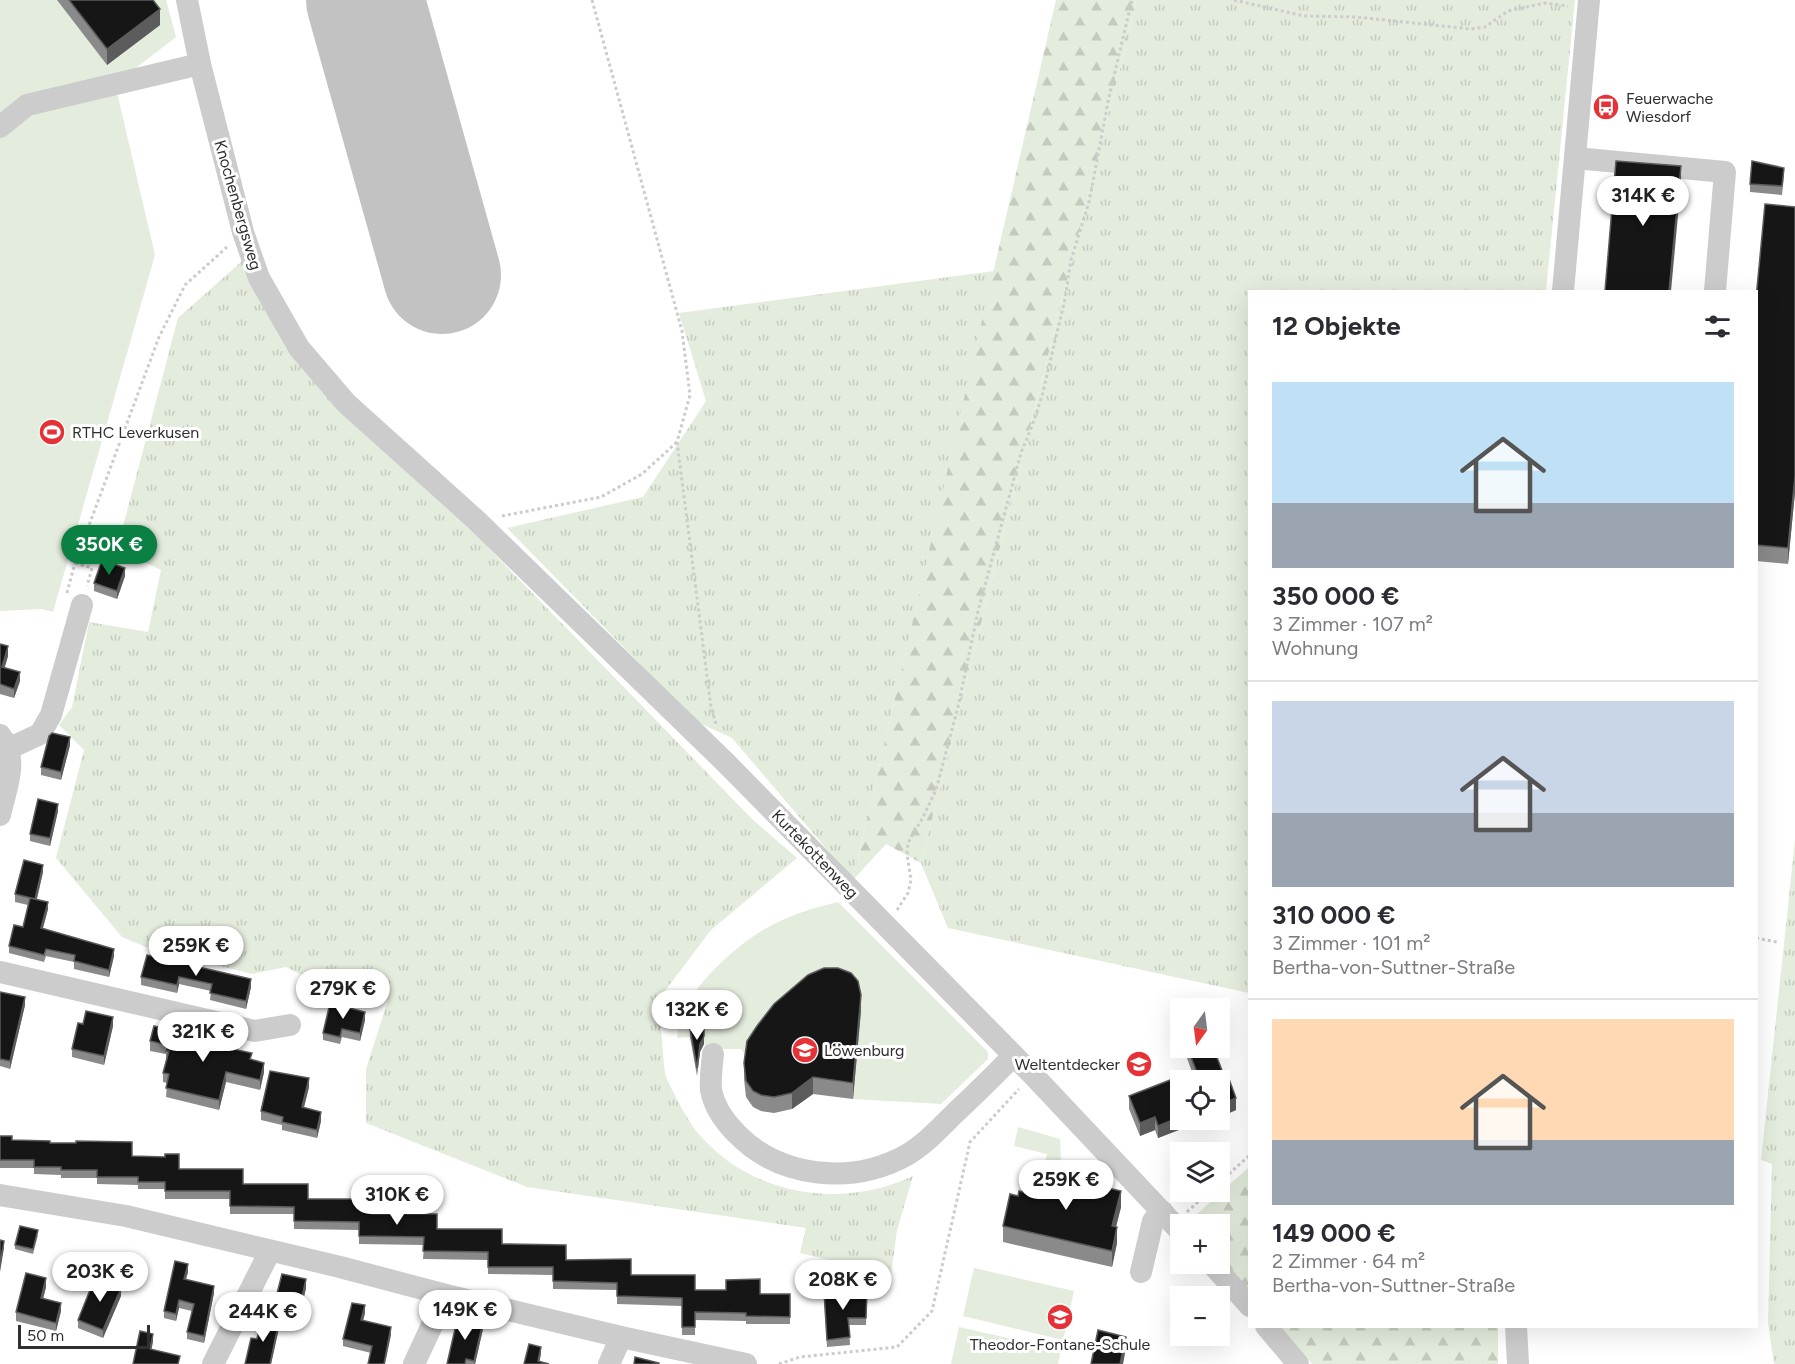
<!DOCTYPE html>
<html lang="de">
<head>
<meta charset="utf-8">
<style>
	:root { --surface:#fff; --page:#f7f7f7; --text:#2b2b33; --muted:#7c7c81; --line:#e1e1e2; --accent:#0b8043 }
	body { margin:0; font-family:Figtree,sans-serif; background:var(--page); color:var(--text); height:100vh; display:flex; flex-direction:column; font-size:22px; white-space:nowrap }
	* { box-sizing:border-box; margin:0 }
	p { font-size:20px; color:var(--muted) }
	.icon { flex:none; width:33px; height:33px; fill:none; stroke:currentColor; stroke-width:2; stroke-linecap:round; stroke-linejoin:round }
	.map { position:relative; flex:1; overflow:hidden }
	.drawer { position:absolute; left:1248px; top:290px; width:510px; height:1038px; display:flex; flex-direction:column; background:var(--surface); border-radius:0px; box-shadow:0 6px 24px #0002 }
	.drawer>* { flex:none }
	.needle { width:39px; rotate:194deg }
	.fabs { position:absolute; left:1170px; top:998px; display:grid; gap:12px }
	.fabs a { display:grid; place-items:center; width:60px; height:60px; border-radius:0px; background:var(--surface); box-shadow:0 6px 24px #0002; font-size:30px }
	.scale { position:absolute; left:18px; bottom:15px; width:132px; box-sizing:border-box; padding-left:6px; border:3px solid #2f2f2f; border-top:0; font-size:16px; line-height:21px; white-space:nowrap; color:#2f2f2f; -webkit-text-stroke:4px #fff; paint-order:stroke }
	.price { position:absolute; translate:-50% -51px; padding:0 14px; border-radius:21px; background:#fff; color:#222; font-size:20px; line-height:39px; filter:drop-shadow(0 2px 3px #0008) }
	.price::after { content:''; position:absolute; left:50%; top:36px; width:18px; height:14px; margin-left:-9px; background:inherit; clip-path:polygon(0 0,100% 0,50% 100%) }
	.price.on { background:var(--accent); color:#fff }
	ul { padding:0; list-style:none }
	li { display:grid; align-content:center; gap:12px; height:318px; padding:0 24px }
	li+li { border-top:2px solid var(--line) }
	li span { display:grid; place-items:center; height:186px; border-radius:0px; color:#555 }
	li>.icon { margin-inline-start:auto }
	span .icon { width:108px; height:108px; fill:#fffc; stroke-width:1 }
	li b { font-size:26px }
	h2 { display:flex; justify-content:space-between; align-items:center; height:72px; padding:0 24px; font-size:26px }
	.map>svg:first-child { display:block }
	.grass { fill:url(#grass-tufts) }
	.forest { fill:url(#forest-firs) }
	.park { fill:#e4ecdd }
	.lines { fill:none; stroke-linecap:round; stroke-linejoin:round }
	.runway { stroke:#c2c2c2; stroke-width:118 }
	.path { stroke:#ccc; stroke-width:3; stroke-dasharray:3 3; stroke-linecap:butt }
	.minor { stroke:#ccc; stroke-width:22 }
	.wall { fill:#8a8a8a }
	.shaded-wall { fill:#5c5c5c }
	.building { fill:#161616; stroke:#5c5c5c; stroke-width:1.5 }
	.labels { text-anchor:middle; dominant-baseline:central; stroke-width:6; stroke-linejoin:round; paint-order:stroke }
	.poi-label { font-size:16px; fill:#2f2f2f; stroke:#fff; text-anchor:start }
	.street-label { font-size:16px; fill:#2f2f2f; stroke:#fff }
</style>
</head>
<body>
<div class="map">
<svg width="1795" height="1364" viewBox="0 0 1795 1364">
	<defs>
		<pattern id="grass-tufts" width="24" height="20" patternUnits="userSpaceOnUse" patternTransform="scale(1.5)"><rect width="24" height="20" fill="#e4ecdd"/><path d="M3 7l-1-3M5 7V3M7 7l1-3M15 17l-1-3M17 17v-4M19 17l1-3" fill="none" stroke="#c4cbbe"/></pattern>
		<pattern id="forest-firs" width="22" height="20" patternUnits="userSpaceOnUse" patternTransform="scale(1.5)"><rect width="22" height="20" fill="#e4ecdd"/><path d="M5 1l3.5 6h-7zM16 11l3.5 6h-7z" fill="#c4cbbe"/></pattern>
	</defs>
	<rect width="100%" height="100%" fill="#fff"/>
	<g class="grass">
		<polygon points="1137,0 1575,0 1546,291 1250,291 1249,993 948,928 921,863"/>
		<path d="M 242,261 L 361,431 L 477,536 L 752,819 L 797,858 L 711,930 L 658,1000 C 660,1018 662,1036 663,1054 C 664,1062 664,1070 666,1077 C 672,1091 688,1121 697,1132 C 750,1196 841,1210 913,1176 L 897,1230 L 891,1275 L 800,1253 L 806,1228 L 527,1187 L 366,1123 L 366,1069 L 388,1000 L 320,984 L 286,967 L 252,974 L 146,947 L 122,937 L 56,858 L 84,750 L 59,725 L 72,707 L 89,622 L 148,632 L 161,570 L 117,549 L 178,318 Z"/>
		<polygon points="994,271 853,880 732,738 697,722 507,528 643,497 706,401 679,313"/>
		<polygon points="1795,840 1795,1364 1774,1364 1768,1323 1772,1164 1761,1160"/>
	</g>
	<g class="forest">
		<polygon points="1056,0 1137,0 921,863 886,844 853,880"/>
		<polygon points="1249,1167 1249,1297 1220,1263 1220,1224 1186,1224"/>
		<polygon points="1276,1326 1498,1326 1498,1364 1312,1364"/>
	</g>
	<g class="park">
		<polygon points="0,0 166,0 176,37 115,84 155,255 53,612 42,609 0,611"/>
		<path d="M 838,902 L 988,1052 L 988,1059 L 941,1104 L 853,1099 L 861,1011 L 747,1058 L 741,1049 L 705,1049 L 704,1036 L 677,1038 C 678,1031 678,1022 681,1015 C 697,980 742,939 776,923 C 796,913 817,907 838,902 Z"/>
		<polygon points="1018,1127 1060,1139 1061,1164 1055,1168 1044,1165 1047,1154 1014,1146"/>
		<polygon points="974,1268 1074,1291 1063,1340 963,1316"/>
		<polygon points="959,1327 1061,1350 1058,1364 951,1364"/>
	</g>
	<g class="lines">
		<polyline class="runway" points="365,0 442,275"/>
		<g class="path">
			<polyline points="592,0 682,331 690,395 677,442 711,707 716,724"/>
			<polyline points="1234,0 1304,16 1356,17 1471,29 1485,27 1508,11 1545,3 1568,6"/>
			<polyline points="502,516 601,497 642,474 677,442"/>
			<polyline points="75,563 92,568 87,586"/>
			<polyline points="67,593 75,563 159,337 185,285 227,247"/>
			<polyline points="897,910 908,893 911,880 907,854 908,843 923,817 936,790 958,707 978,611 1021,453 1032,426 1042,396 1065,299 1071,260 1089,202 1109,97 1132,0"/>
			<polyline points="1756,938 1777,942"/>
			<polyline points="1220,1182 1250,1155"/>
			<polyline points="1187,1212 1210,1191"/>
			<polyline points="779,1364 800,1357 897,1347 932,1311 970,1142 1019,1089"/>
		</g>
		<g class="minor">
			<polyline points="187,0 200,64 243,232 259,278 299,348 346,403 476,520 727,764 1032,1074 1180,1231"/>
			<polyline points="0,127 27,105 200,64"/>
			<polyline points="1575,158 1725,172 1715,291"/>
			<polyline points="1563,291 1589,0"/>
			<path d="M 0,735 C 20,759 6,787 0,815"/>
			<polyline points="10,748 40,734 51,715 82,605"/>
			<polyline points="0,972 255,1031 290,1025"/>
			<path d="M 713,1054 C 712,1065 710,1079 711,1090 C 714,1106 725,1122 736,1133 C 779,1178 851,1185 905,1156 C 924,1145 939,1129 954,1114 C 974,1095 994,1076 1013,1056"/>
			<polyline points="0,1195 126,1216 340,1267 446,1295 621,1337 746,1364"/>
			<polyline points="1211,1263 1250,1306"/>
			<polyline points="1141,1272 1153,1221 1163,1212"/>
			<polyline points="1266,1326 1298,1364"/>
			<polyline points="1516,1326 1518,1364"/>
			<polyline points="213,1364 270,1251"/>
			<polyline points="414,1364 446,1295"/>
			<polyline points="609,1364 621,1337"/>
		</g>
	</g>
	<g class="wall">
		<polygon points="57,0 153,0 160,25 107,65"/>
		<polygon points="1784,176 1782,195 1750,192 1750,184"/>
		<polygon points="1795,207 1795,492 1788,564 1756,561 1756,299"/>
		<polygon points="125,576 117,599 94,591 94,583"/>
		<polygon points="0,644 8,656 4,668 20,681 14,698 0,694"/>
		<polygon points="70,745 61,780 41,775 41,767"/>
		<polygon points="58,811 50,846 30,841 30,834"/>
		<polygon points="43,872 37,899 48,909 43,928 114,956 109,977 74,969 74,962 46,956 44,962 9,953 9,946 23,927 28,905 15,902 15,894"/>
		<polygon points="147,955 251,987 246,1009 210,1000 211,991 179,984 177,993 141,985 141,977"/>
		<polygon points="0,992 25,1005 10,1069 0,1066"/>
		<polygon points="861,1011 853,1099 813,1094 792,1109 774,1113 761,1111 753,1107 746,1097 744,1079 744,1063"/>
		<polygon points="365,1020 360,1041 342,1037 340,1044 323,1040 323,1033"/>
		<polygon points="1180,1023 1180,1042 1178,1036 1178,1024"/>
		<polygon points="83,1024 113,1026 104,1065 72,1057 72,1049"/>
		<polygon points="690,1029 704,1044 700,1052 697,1076 690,1037"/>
		<polygon points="150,1041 238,1050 252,1060 264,1072 260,1090 226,1082 219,1110 166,1097 167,1083 163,1082 163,1073 166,1060 166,1054 150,1051"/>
		<polygon points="1183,1047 1213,1047 1236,1110 1220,1117 1220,1080 1180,1119 1207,1119 1158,1138 1155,1130 1140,1136 1129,1109 1129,1096 1192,1072"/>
		<polygon points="309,1087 304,1107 321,1121 317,1138 282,1130 282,1125 261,1120 261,1111"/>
		<polygon points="0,1136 12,1140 50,1143 132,1156 179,1169 695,1290 760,1294 790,1294 790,1324 746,1324 746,1321 695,1320 695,1335 682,1335 682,1306 617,1304 617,1290 553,1289 553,1275 488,1274 488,1260 423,1259 424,1245 359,1244 359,1230 294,1229 294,1214 230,1214 230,1199 165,1199 165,1189 138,1189 138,1185 97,1184 97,1178 61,1178 61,1175 34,1174 34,1168 0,1168"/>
		<polygon points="1032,1194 1121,1207 1116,1227 1117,1243 1112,1267 1003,1242 1003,1226 1018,1196"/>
		<polygon points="38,1235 33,1254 15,1249 15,1245"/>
		<polygon points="188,1272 186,1279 214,1293 204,1343 187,1339 187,1332 192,1311 179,1308 176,1321 164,1318 164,1311"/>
		<polygon points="46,1287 43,1299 61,1311 56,1331 16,1321 16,1312"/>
		<polygon points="306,1288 297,1327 279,1323 279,1328 271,1364 257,1339 272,1320 272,1313"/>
		<polygon points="867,1291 866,1325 849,1325 850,1345 827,1347 824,1299"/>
		<polygon points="121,1296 103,1338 78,1328 78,1320"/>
		<polygon points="365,1313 363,1321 391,1335 371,1353 343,1346 343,1339"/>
		<polygon points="483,1329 475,1364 447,1364"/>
	</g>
	<g class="shaded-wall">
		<polygon points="160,9 160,25 107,65 107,49"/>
		<polygon points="1681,166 1681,183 1671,291 1669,291"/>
		<polygon points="1795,476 1795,492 1788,564 1788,548"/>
		<polygon points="125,568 125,576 117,599 117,591"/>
		<polygon points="8,646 8,656 2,677 2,667"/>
		<polygon points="20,672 20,681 14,698 14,689"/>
		<polygon points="70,737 70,745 61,780 61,772"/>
		<polygon points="58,804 58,811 50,846 50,838"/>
		<polygon points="43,865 43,872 35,906 35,899"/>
		<polygon points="48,902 48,909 41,935 41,928"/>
		<polygon points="114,949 114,956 109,977 109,970"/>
		<polygon points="179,977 179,984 177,993 177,985"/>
		<polygon points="251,979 251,987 246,1009 246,1001"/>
		<polygon points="861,995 861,1011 853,1099 853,1083"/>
		<polygon points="25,997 25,1005 10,1069 10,1061"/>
		<polygon points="365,1012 365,1020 360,1041 360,1033"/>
		<polygon points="113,1017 113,1026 104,1065 104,1056"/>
		<polygon points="704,1036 704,1044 700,1052 697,1076 700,1044"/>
		<polygon points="264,1063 264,1072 260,1090 260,1080"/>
		<polygon points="226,1072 226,1082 219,1110 219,1100"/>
		<polygon points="813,1077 813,1094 792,1109 792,1093"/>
		<polygon points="309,1078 309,1087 302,1115 302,1107"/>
		<polygon points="1236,1098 1236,1110 1220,1117 1220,1105"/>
		<polygon points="321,1112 321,1121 317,1138 317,1130"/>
		<polygon points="1155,1117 1155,1130 1140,1136 1140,1123"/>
		<polygon points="1180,1117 1180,1119 1207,1119 1158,1138 1158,1126"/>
		<polygon points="1121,1191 1121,1207 1112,1242 1112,1226"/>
		<polygon points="1117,1227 1117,1243 1112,1267 1112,1251"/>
		<polygon points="4,1241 4,1248 0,1272 0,1265"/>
		<polygon points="188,1264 188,1272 184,1286 184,1279"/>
		<polygon points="46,1278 46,1287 41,1306 41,1298"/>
		<polygon points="306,1279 306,1288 297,1327 297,1319"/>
		<polygon points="214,1286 214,1293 204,1343 204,1336"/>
		<polygon points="121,1288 121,1296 103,1338 103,1330"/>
		<polygon points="179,1300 179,1308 176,1321 176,1314"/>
		<polygon points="61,1303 61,1311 56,1331 56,1323"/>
		<polygon points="365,1305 365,1313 361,1328 361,1320"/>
		<polygon points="279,1321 279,1328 271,1364 270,1364"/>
		<polygon points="483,1322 483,1329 475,1364 474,1364"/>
		<polygon points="391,1327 391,1335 385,1364 384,1364"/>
		<polygon points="153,1334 153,1342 150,1357 150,1349"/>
		<polygon points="1126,1337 1126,1348 1123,1364 1120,1364"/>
		<polygon points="541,1347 541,1354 539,1364 538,1361"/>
	</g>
	<g class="building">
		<polygon points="69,0 153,0 160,9 107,49"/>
		<polygon points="1616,161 1681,166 1669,291 1605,291"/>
		<polygon points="1752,161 1784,168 1782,186 1750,184"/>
		<polygon points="1765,204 1795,207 1795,476 1788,548 1756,545 1756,299"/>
		<polygon points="102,560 125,568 117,591 94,583"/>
		<polygon points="0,644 8,646 2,667 20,672 14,689 0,684"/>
		<polygon points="52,733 70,737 61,772 41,767 49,736"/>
		<polygon points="38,799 58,804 50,838 30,834"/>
		<polygon points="24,860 43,865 35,899 15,894"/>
		<polygon points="30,898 48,902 41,928 114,949 109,970 74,961 75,955 46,949 44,955 9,946 14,925 23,927"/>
		<polygon points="147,955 251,979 246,1001 210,993 212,984 179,977 177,985 141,977"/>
		<polygon points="824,968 838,968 851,973 858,981 861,995 853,1083 813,1077 792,1093 774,1097 761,1095 753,1091 746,1081 744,1063 747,1041 757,1026 774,1004 808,975"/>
		<polygon points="0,992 25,997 10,1061 0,1059"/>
		<polygon points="330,1003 365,1012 360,1033 342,1029 340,1037 323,1033"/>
		<polygon points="86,1011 113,1017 104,1056 72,1049 78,1023 83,1024"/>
		<polygon points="154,1026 238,1045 237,1050 252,1053 250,1059 264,1063 260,1080 226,1072 219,1100 166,1088 169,1074 163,1073 169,1051 166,1051 168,1045 150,1041"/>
		<polygon points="704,1028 704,1036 700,1044 697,1068 690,1029"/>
		<polygon points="1187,1047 1213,1047 1223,1073 1226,1071 1236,1098 1220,1105 1220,1080 1180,1080 1180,1117 1158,1126 1155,1117 1140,1123 1129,1096 1196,1070"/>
		<polygon points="270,1071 309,1078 302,1107 321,1112 317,1130 282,1122 283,1117 261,1111"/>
		<polygon points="0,1136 12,1136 12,1140 50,1141 50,1143 76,1143 76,1141 132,1142 132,1156 165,1157 165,1154 179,1154 179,1169 243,1169 243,1184 308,1184 308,1199 372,1199 372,1214 437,1214 437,1229 502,1229 502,1244 566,1245 566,1260 631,1259 631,1275 695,1275 695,1290 726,1290 726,1280 760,1279 760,1294 790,1294 790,1317 746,1316 746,1313 695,1312 695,1327 682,1327 682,1298 617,1296 617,1283 553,1281 553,1267 488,1267 488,1252 423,1251 424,1237 359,1236 359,1222 294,1221 294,1207 230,1206 230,1191 165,1191 165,1182 138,1182 138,1177 97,1177 97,1170 61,1170 61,1167 34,1167 34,1160 0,1160"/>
		<polygon points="1037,1171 1121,1191 1112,1226 1117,1227 1112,1251 1003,1226 1010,1194 1018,1196 1019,1191 1032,1194"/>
		<polygon points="20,1226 38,1230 33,1249 15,1245"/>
		<polygon points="0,1240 4,1241 0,1265"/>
		<polygon points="175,1261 188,1264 184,1279 214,1286 204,1336 187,1332 194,1304 179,1300 176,1314 164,1311"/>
		<polygon points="26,1273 46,1278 41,1298 61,1303 56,1323 16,1312"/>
		<polygon points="282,1274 306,1279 297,1319 272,1313"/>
		<polygon points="96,1275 120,1285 121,1288 103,1330 78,1320"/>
		<polygon points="824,1291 867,1291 866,1318 848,1318 850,1337 827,1340"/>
		<polygon points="352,1303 365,1305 361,1320 391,1327 384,1364 368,1364 372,1346 343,1339"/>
		<polygon points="458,1316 483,1322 474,1361 466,1359 465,1364 447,1364"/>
		<polygon points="262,1317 279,1321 270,1364 245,1364 251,1338 257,1339"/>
		<polygon points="1098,1330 1126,1337 1120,1364 1091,1364"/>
		<polygon points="140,1331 153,1334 150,1349 180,1356 178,1364 133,1364"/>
		<polygon points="529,1344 541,1347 538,1361 549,1364 524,1364"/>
		<polygon points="635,1357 659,1363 659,1364 634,1364"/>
	</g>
	<defs>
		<symbol id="bus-disc" viewBox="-11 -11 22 22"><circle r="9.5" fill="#e53236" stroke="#fff"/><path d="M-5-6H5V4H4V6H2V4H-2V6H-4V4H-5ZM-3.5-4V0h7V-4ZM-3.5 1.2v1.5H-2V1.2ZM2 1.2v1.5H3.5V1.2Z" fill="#fff"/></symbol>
		<symbol id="stadium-disc" viewBox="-11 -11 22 22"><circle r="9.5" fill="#e53236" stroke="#fff"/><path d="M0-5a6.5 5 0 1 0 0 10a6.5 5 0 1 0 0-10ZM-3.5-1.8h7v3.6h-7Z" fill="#fff"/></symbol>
		<symbol id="school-disc" viewBox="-11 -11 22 22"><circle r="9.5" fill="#e53236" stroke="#fff"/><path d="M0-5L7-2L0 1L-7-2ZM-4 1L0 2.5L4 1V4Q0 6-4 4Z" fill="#fff"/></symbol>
	</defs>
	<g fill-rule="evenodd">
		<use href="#bus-disc" x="1591" y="92" width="30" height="30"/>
		<use href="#stadium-disc" x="37" y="417" width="30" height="30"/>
		<use href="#school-disc" x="790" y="1035" width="30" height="30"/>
		<use href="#school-disc" x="1124" y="1049" width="30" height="30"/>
		<use href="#school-disc" x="1045" y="1302" width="30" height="30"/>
	</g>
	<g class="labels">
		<g class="poi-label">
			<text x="1626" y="98">Feuerwache<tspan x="1626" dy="18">Wiesdorf</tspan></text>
			<text x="72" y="432">RTHC Leverkusen</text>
			<text x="824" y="1050">Löwenburg</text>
			<text x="1120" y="1064" text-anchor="end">Weltentdecker</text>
			<text x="1060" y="1344" text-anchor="middle">Theodor-Fontane-Schule</text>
		</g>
		<g class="street-label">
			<text transform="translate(238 205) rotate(74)">Knochenbergsweg</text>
			<text transform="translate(815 854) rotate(46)">Kurtekottenweg</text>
		</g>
	</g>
</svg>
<div class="fabs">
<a><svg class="needle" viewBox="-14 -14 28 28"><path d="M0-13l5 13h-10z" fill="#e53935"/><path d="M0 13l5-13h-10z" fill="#7c7c81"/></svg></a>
<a><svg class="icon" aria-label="locate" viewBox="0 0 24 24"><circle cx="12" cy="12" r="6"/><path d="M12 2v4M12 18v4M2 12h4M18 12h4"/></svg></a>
<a><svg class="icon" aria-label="layers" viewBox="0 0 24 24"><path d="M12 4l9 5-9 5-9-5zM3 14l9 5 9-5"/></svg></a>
<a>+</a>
<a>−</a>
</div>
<div class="scale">50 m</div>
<b class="price" style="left:1643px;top:227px">314K €</b>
<b class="price on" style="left:109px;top:576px">350K €</b>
<b class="price" style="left:196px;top:977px">259K €</b>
<b class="price" style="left:343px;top:1020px">279K €</b>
<b class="price" style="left:697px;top:1041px">132K €</b>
<b class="price" style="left:203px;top:1063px">321K €</b>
<b class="price" style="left:1066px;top:1211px">259K €</b>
<b class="price" style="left:397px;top:1226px">310K €</b>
<b class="price" style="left:100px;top:1303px">203K €</b>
<b class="price" style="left:843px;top:1311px">208K €</b>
<b class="price" style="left:465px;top:1341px">149K €</b>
<b class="price" style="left:263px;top:1343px">244K €</b>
<section class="drawer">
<h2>12 Objekte<svg class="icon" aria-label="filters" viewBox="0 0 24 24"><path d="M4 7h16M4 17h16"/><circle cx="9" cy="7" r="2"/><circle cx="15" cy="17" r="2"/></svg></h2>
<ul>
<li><span style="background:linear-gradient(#bfe0f5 65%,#9aa5b1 0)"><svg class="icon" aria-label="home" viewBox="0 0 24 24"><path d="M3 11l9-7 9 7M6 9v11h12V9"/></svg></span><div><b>350 000 €</b><p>3 Zimmer · 107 m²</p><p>Wohnung</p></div></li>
<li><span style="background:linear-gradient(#c9d6e8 60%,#9aa5b1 0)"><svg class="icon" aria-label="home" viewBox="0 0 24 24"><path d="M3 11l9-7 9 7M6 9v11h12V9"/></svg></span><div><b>310 000 €</b><p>3 Zimmer · 101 m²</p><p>Bertha-von-Suttner-Straße</p></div></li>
<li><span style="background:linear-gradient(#ffd9b3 65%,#9aa5b1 0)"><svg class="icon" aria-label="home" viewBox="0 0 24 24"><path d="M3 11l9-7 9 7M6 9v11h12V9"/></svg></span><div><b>149 000 €</b><p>2 Zimmer · 64 m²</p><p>Bertha-von-Suttner-Straße</p></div></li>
</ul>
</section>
</div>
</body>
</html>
